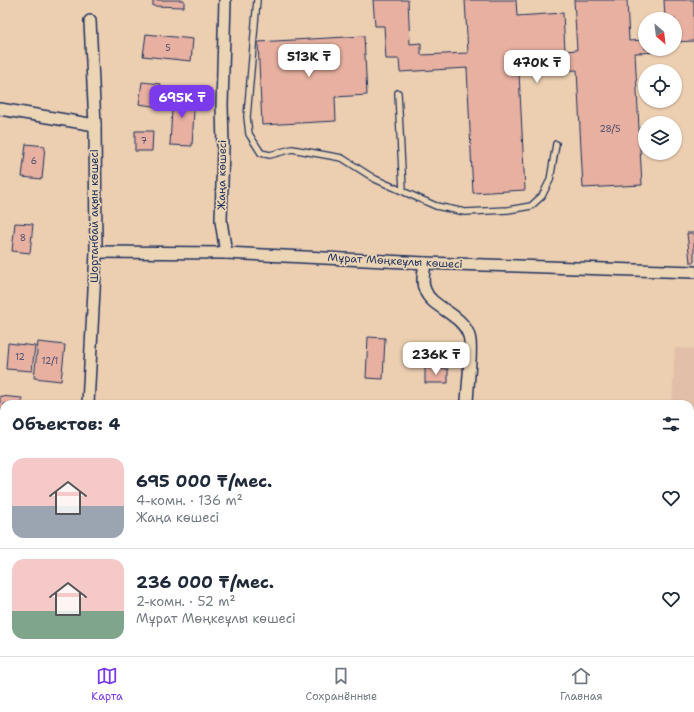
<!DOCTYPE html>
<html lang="ru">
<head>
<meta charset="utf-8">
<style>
	:root { --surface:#fff; --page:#f6f6f7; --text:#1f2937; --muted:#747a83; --line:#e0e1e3; --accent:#7c3aed }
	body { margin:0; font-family:"Shantell Sans",sans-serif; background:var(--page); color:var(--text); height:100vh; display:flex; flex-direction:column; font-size:15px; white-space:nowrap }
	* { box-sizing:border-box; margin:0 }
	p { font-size:13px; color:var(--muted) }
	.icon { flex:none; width:22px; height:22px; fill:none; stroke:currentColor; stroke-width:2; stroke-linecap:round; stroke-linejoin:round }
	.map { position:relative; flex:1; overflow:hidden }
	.sheet { position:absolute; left:0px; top:400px; width:694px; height:256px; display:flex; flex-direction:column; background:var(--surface); border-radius:12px 12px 0 0; box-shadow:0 1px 3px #0004 }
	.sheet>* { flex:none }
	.needle { width:26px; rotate:152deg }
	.controls { position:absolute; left:638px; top:12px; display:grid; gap:8px }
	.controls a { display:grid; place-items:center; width:44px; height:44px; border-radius:50%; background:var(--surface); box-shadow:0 1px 3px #0004; font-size:20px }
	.price { position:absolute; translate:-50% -34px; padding:0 9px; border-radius:8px; background:#fff; color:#222; font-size:13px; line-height:26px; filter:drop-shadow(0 1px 2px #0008) }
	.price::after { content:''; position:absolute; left:50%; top:24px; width:12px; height:9px; margin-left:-6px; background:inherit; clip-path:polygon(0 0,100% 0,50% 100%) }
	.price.on { background:var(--accent); color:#fff }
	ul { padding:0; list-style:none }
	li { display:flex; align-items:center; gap:12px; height:100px; padding:0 12px }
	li+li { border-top:1px solid var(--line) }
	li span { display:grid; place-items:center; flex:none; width:112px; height:80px; border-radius:12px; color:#555 }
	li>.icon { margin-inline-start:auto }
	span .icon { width:48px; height:48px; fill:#fffc; stroke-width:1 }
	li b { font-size:17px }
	h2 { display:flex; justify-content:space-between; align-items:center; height:48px; padding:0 12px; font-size:17px }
	.menu { display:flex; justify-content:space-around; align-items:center; height:56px; border-top:1px solid var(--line); background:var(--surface); font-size:11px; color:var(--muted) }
	.menu a { display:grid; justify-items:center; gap:2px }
	.menu .on { color:var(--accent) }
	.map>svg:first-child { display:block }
	.built { fill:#e2bfa9 }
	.building { fill:#e7b0a0; stroke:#1b2f5e }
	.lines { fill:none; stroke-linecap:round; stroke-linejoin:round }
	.service-casing { stroke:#1b2f5e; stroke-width:8 }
	.minor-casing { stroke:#1b2f5e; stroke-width:14 }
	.service { stroke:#ecd5b5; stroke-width:5.5 }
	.minor { stroke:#ecd5b5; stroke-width:11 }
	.labels { text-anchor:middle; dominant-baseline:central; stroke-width:3.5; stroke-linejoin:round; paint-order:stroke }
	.number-label { font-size:9px; fill:#4e4f6e }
	.street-label { font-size:11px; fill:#1b2f5e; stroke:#ecd5b5 }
</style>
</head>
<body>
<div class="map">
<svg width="694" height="656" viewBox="0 0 694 656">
	<rect width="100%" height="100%" fill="#ecceb1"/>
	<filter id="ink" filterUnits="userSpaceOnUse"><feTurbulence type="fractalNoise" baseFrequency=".025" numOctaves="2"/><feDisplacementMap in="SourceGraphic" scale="8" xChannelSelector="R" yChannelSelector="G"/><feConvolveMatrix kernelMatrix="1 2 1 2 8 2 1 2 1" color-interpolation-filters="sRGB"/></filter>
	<g filter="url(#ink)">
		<polygon class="built" points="675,348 694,349 694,656 659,656 659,652 690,652 690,404 672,404"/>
		<g class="building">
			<polygon points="153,0 184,0 184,7 153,6"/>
			<polygon points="373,0 408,0 410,44 421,43 421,55 468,53 465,0 516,0 517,16 563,13 565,51 577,50 574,0 627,0 629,41 645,40 645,49 666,49 666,52 635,53 642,185 583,188 577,70 519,73 525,190 473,193 467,68 400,72 399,59 386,59 384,26 375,26"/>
			<polygon points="664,0 694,0 694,41 675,42 675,19 665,19"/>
			<polygon points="146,34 193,39 191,61 143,56"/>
			<polygon points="364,36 367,95 335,97 336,121 262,125 258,42"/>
			<polygon points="142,82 161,84 159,107 139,104"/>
			<polygon points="173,92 195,93 192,146 170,145"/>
			<polygon points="135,131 153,131 152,151 135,151"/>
			<polygon points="26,144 45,146 42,179 22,177"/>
			<polygon points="15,223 33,224 30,253 12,251"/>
			<polygon points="687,233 694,233 694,262 690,262"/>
			<polygon points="368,337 385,338 383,379 366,378"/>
			<polygon points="38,342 65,345 61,381 34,378"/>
			<polygon points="8,343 35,346 32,371 6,369"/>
			<polygon points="425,368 448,369 448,383 425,383"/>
			<polygon points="0,396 22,398 22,404 4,404 4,446 0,446"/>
			<polygon points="0,468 4,469 4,491 0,490"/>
			<rect x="690" y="509" width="4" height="40"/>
			<rect x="692" y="630" width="2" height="18"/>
			<rect x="4" y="652" width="27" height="4"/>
		</g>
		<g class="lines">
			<defs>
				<g id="service">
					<polyline points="257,0 247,117 249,134 261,153 270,155 292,149 342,158 375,179 436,206 465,212 508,210 531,206 542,196 550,180 556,144"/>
					<polyline points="398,93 403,190"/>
					<polyline points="0,600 4,600"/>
				</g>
				<g id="minor">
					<polyline points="225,0 222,105 223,146 221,221 226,253"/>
					<polyline points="90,21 95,125"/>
					<polyline points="0,109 95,125 96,252 88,404"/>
					<polyline points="96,252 226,253 425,263 694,272"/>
					<path d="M 425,263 C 424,272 421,282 425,290 C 431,308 462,313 469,336 C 473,346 467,390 467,404"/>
					<polyline points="74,656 74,652"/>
				</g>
			</defs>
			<use href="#service" class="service-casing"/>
			<use href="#minor" class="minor-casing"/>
			<use href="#service" class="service"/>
			<use href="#minor" class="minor"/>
		</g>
	</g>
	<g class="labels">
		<g class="number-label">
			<text x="168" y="48">5</text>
			<text x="610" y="129">28/5</text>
			<text x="144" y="141">7</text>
			<text x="34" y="161">6</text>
			<text x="23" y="238">8</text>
			<text x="20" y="357">12</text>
			<text x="50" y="361">12/1</text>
		</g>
		<g class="street-label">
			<text transform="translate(222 175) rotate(-89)">Жаңа көшесі</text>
			<text transform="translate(94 216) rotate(-90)">Шортанбай ақын көшесі</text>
			<text transform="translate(395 261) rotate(3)">Мұрат Мөңкеұлы көшесі</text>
		</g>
	</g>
</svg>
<div class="controls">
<a><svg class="needle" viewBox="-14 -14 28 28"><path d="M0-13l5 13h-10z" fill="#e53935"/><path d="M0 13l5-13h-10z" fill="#747a83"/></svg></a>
<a><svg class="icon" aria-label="locate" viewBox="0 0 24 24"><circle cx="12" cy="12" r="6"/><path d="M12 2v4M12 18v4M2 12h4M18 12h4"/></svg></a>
<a><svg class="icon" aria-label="layers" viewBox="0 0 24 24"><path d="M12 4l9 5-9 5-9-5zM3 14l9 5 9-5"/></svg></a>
</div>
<b class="price" style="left:309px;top:78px">513K ₸</b>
<b class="price" style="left:537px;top:84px">470K ₸</b>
<b class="price on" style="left:182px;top:119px">695K ₸</b>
<b class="price" style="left:436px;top:376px">236K ₸</b>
<section class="sheet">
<h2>Объектов: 4<svg class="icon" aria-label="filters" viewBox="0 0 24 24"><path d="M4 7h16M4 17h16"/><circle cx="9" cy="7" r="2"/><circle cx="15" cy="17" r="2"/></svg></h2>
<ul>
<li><span style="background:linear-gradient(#f6c9c9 60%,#9aa5b1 0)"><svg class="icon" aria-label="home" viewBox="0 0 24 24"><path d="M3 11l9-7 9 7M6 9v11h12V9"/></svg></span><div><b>695 000 ₸/мес.</b><p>4-комн. · 136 m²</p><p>Жаңа көшесі</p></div><svg class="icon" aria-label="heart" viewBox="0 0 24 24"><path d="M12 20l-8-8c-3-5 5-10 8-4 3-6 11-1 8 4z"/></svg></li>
<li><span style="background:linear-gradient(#f6c9c9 65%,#7fa58c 0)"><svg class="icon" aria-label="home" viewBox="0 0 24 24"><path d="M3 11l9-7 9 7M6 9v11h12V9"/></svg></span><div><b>236 000 ₸/мес.</b><p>2-комн. · 52 m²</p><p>Мұрат Мөңкеұлы көшесі</p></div><svg class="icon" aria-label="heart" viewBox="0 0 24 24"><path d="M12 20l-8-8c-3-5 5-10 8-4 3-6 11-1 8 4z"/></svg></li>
</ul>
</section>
</div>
<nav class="menu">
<a class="on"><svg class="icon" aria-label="map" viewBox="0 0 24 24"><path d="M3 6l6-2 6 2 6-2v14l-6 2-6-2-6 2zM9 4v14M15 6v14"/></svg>Карта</a>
<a><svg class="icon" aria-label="saved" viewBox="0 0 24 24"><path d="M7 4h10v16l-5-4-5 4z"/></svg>Сохранённые</a>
<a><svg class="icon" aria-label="home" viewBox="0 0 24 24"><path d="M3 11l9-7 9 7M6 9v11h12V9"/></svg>Главная</a>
</nav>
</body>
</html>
